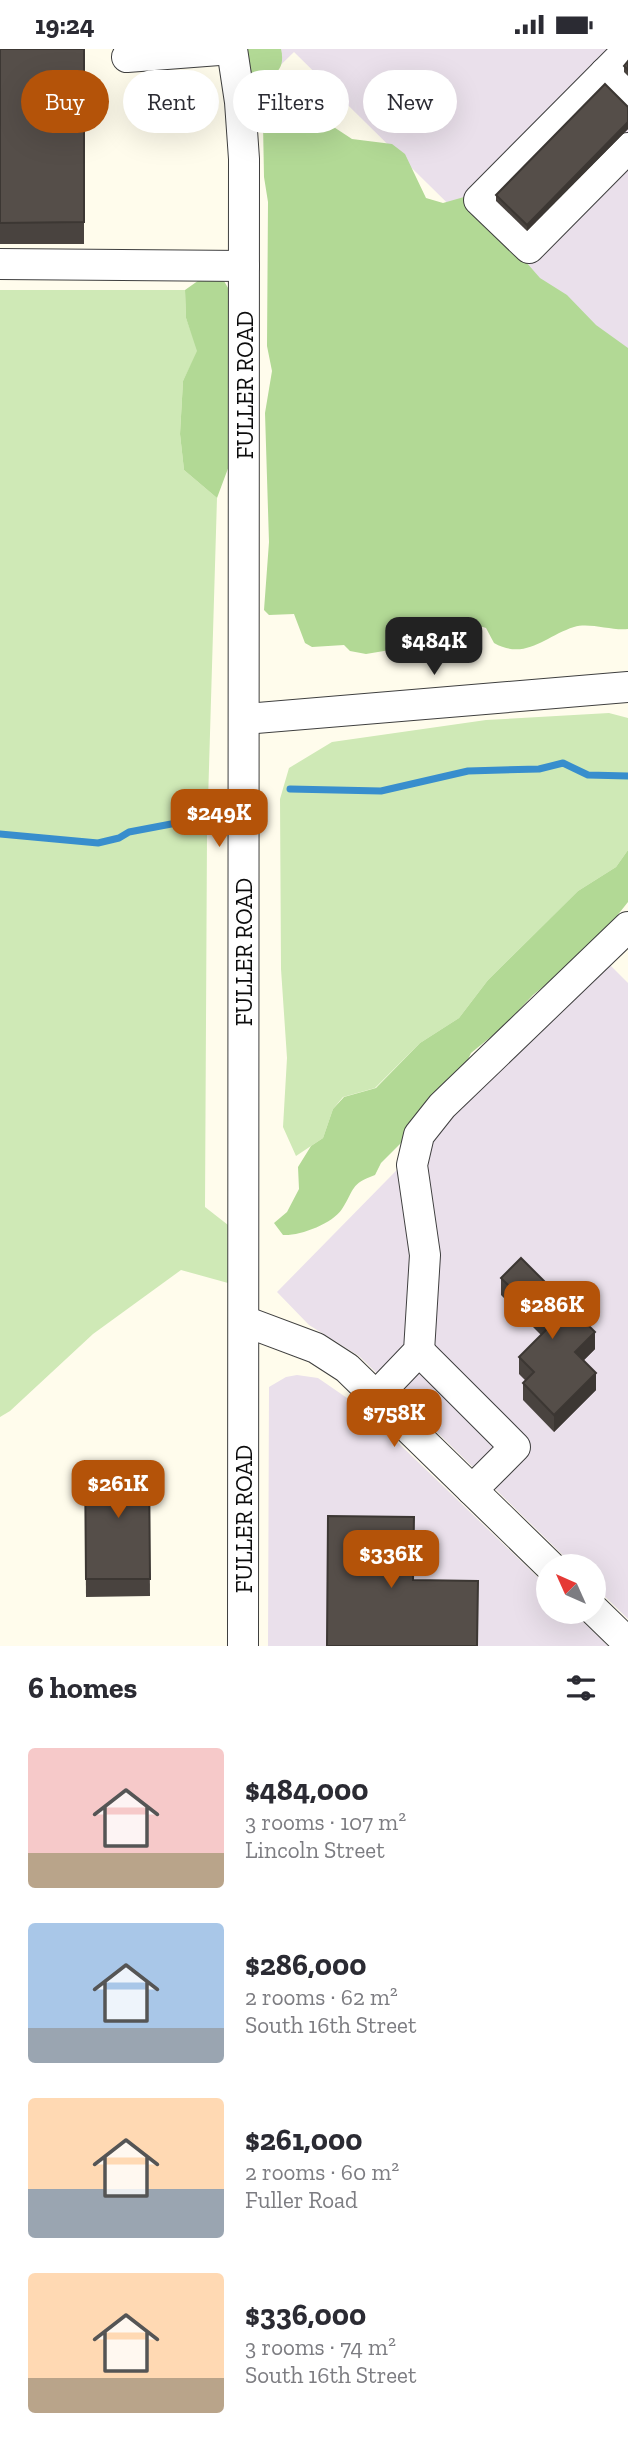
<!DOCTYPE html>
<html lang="en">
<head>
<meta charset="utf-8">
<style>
	:root { --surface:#fff; --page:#f2f2f3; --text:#2b2b33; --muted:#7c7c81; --accent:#b45309 }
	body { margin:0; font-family:"Zilla Slab",serif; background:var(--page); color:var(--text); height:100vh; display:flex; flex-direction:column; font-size:26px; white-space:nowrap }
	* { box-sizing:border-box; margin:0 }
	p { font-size:23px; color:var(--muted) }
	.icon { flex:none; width:38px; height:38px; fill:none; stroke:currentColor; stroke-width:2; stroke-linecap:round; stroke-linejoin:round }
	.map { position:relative; height:1597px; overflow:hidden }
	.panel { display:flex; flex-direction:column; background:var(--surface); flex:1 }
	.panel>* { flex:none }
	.banner { position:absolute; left:21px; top:21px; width:586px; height:63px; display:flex; gap:14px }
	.needle { width:46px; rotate:315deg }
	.fabs { position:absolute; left:536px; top:1505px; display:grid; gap:14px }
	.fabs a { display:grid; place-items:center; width:70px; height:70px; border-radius:50%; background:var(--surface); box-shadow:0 7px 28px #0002; font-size:35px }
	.price { position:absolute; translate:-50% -60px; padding:0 16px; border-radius:14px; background:var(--accent); color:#fff; font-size:23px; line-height:46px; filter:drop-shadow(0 2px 4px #0008) }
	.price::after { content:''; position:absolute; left:50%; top:42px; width:21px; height:16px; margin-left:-10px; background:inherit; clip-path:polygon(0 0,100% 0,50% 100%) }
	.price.on { background:#222; color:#fff }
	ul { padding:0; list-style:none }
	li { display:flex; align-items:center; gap:21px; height:175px; padding:0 28px }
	li span { display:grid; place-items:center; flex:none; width:196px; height:140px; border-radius:7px; color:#555 }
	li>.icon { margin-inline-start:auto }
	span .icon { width:84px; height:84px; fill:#fffc; stroke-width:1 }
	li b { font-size:30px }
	h2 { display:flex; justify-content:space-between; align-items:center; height:84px; padding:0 28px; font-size:30px }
	.pill { padding:0 24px; border-radius:32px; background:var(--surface); box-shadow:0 7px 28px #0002; font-size:24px; line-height:63px }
	.pill.on { background:var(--accent); color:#fff }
	.status { display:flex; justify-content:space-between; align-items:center; height:49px; padding:0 35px; background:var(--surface); direction:ltr }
	.status svg { height:19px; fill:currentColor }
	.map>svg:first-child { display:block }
	.industrial { fill:#eae0eb }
	.green { fill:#cfe9b6 }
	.forest { fill:#b2d995 }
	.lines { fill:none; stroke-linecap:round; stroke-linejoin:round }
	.stream { stroke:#388ecd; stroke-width:7 }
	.minor-casing { stroke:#3f3f3f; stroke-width:32 }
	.minor { stroke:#fff; stroke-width:30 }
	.wall { fill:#49433f }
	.shaded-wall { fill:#3c3733 }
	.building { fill:#554e49; stroke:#3c3733; stroke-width:2 }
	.labels { text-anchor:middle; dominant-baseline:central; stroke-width:7; stroke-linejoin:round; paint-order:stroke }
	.street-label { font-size:23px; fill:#0c0c0c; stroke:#fff }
</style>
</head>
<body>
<div class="status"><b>19:24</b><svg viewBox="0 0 49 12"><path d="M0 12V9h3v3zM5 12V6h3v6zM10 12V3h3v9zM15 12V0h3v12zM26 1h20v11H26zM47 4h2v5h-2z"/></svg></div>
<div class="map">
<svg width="628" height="1597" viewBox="0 0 628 1597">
	<rect width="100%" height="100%" fill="#fffcec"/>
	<g class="industrial">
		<polygon points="245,0 628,0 628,332 294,3 252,44"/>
		<polygon points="604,910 628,934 628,1570 593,1536 593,1517 574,1517 359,1307 309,1276 277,1243"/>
		<polygon points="297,1326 318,1329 363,1360 548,1538 548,1563 573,1563 608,1597 268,1597 269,1338 286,1328"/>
	</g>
	<g class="green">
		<polygon points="0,241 185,241 186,269 198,302 183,332 180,385 184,421 217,449 207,786 205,1158 228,1176 228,1234 181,1221 93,1285 10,1362 0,1368"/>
		<polygon points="609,664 628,669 628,801 616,818 578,842 488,931 459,969 420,994 375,1039 343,1048 333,1060 323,1089 296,1107 283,1078 287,1009 281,920 280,750 289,719 332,693 486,671"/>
	</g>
	<g class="forest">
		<path d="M 247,0 L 281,0 C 286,21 274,30 254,30 L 248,24 Z"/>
		<path d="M 286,54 L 317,67 L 352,90 L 392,95 L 405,105 L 426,149 L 443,154 L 464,148 L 483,164 L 540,229 L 567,246 L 596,276 L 628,299 L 628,580 C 612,582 589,573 574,578 C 545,587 526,612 494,594 L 486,579 C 468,572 458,589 447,600 L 424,590 L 405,609 L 390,601 L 366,605 L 350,602 L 344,596 L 312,598 L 305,594 L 294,565 L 269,566 L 264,561 L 269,493 L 265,364 L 272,322 L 267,297 L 268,153 L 264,128 L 263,75 L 270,59 Z"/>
		<polygon points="221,227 234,249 233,406 217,449 184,421 180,385 183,332 197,302 186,269 185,241 202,229"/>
		<path d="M 628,801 L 628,853 L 592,898 L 533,946 L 503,978 L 471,1004 L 464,1019 L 428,1049 L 422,1073 L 381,1114 L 375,1126 C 350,1135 355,1140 342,1160 C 332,1175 300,1187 283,1186 L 274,1174 L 287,1163 L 299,1140 L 298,1118 L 311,1097 L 323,1089 L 333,1060 L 344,1048 L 376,1039 L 420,994 L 459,969 L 488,931 L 578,842 L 616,818 Z"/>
	</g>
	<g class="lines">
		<g class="stream">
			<polyline points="290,740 381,742 468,722 539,720 563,714 588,726 628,727"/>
			<polyline points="0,785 98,794 119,789 129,783 187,772"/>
		</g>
		<defs>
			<g id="minor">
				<polyline points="232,0 240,53 244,110 243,1597"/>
				<polyline points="628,1 479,151 529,199 628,99"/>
				<polyline points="127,8 232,0"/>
				<polyline points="605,24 628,46"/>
				<polyline points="0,215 244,217"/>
				<polyline points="245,670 628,638"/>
				<polyline points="244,1272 316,1299 347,1319 550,1517"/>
				<polyline points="419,1302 515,1398 472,1441"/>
				<polyline points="376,1347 419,1302 425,1206 412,1116 419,1086 442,1057 628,878"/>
				<polyline points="593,1560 628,1594"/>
			</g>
		</defs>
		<use href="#minor" class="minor-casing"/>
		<use href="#minor" class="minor"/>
	</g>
	<g class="wall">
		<rect x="0" y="0" width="84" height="195"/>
		<polygon points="628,12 628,27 624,23 624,17"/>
		<polygon points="628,58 628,80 527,182 496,152 496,146"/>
		<polygon points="501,1229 595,1300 583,1312 596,1341 554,1383 523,1351 523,1334 526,1332 519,1325 519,1308 541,1286 501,1246"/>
		<polygon points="85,1412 149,1412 150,1547 86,1548"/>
	</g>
	<g class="shaded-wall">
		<polygon points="628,73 628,80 527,182 527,176"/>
		<polygon points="595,1283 595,1300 575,1320 575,1303"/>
		<polygon points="596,1324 596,1341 554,1383 554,1366"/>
	</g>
	<g class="building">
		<polygon points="0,0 84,0 84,173 0,174"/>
		<polygon points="628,12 628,21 624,17"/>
		<polygon points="605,35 628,58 628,73 527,176 496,146"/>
		<polygon points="521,1209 595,1283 575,1303 596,1324 554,1366 523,1334 534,1323 519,1308 550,1277 501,1229"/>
		<polygon points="85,1412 149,1412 150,1530 86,1530"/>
		<polygon points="328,1467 414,1468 413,1531 478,1532 477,1597 327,1597"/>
	</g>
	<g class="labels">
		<g class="street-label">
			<text transform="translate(245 336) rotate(-90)">FULLER ROAD</text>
			<text transform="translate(244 903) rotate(-90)">FULLER ROAD</text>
			<text transform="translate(244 1470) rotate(-90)">FULLER ROAD</text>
		</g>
	</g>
</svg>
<div class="fabs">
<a><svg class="needle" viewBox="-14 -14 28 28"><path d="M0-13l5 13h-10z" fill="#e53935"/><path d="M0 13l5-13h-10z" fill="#7c7c81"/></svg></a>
</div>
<b class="price on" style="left:434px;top:628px">$484K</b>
<b class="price" style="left:219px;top:800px">$249K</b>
<b class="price" style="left:552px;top:1292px">$286K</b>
<b class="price" style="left:394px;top:1400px">$758K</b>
<b class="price" style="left:118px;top:1471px">$261K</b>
<b class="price" style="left:391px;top:1541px">$336K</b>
<div class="banner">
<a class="pill on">Buy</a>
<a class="pill">Rent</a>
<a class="pill">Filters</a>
<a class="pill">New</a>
</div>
</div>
<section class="panel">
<h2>6 homes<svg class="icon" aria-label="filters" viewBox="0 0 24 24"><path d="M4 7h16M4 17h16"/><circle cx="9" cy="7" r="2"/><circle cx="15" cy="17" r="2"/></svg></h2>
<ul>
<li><span style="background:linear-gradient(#f6c9c9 75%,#b9a48a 0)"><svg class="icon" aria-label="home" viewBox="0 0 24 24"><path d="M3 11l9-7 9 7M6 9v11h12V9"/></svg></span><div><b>$484,000</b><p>3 rooms · 107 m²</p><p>Lincoln Street</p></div></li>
<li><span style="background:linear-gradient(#a9c7e8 75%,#9aa5b1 0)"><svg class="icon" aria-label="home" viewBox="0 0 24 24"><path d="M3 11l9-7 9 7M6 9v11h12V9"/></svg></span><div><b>$286,000</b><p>2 rooms · 62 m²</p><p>South 16th Street</p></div></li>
<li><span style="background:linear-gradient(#ffd9b3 65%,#9aa5b1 0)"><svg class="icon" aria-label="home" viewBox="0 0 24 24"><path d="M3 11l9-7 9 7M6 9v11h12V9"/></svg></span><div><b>$261,000</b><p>2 rooms · 60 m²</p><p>Fuller Road</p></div></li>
<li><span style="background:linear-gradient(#ffd9b3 75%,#b9a48a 0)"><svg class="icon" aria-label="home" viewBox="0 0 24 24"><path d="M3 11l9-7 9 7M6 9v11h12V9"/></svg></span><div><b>$336,000</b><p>3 rooms · 74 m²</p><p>South 16th Street</p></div></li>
</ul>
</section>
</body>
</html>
